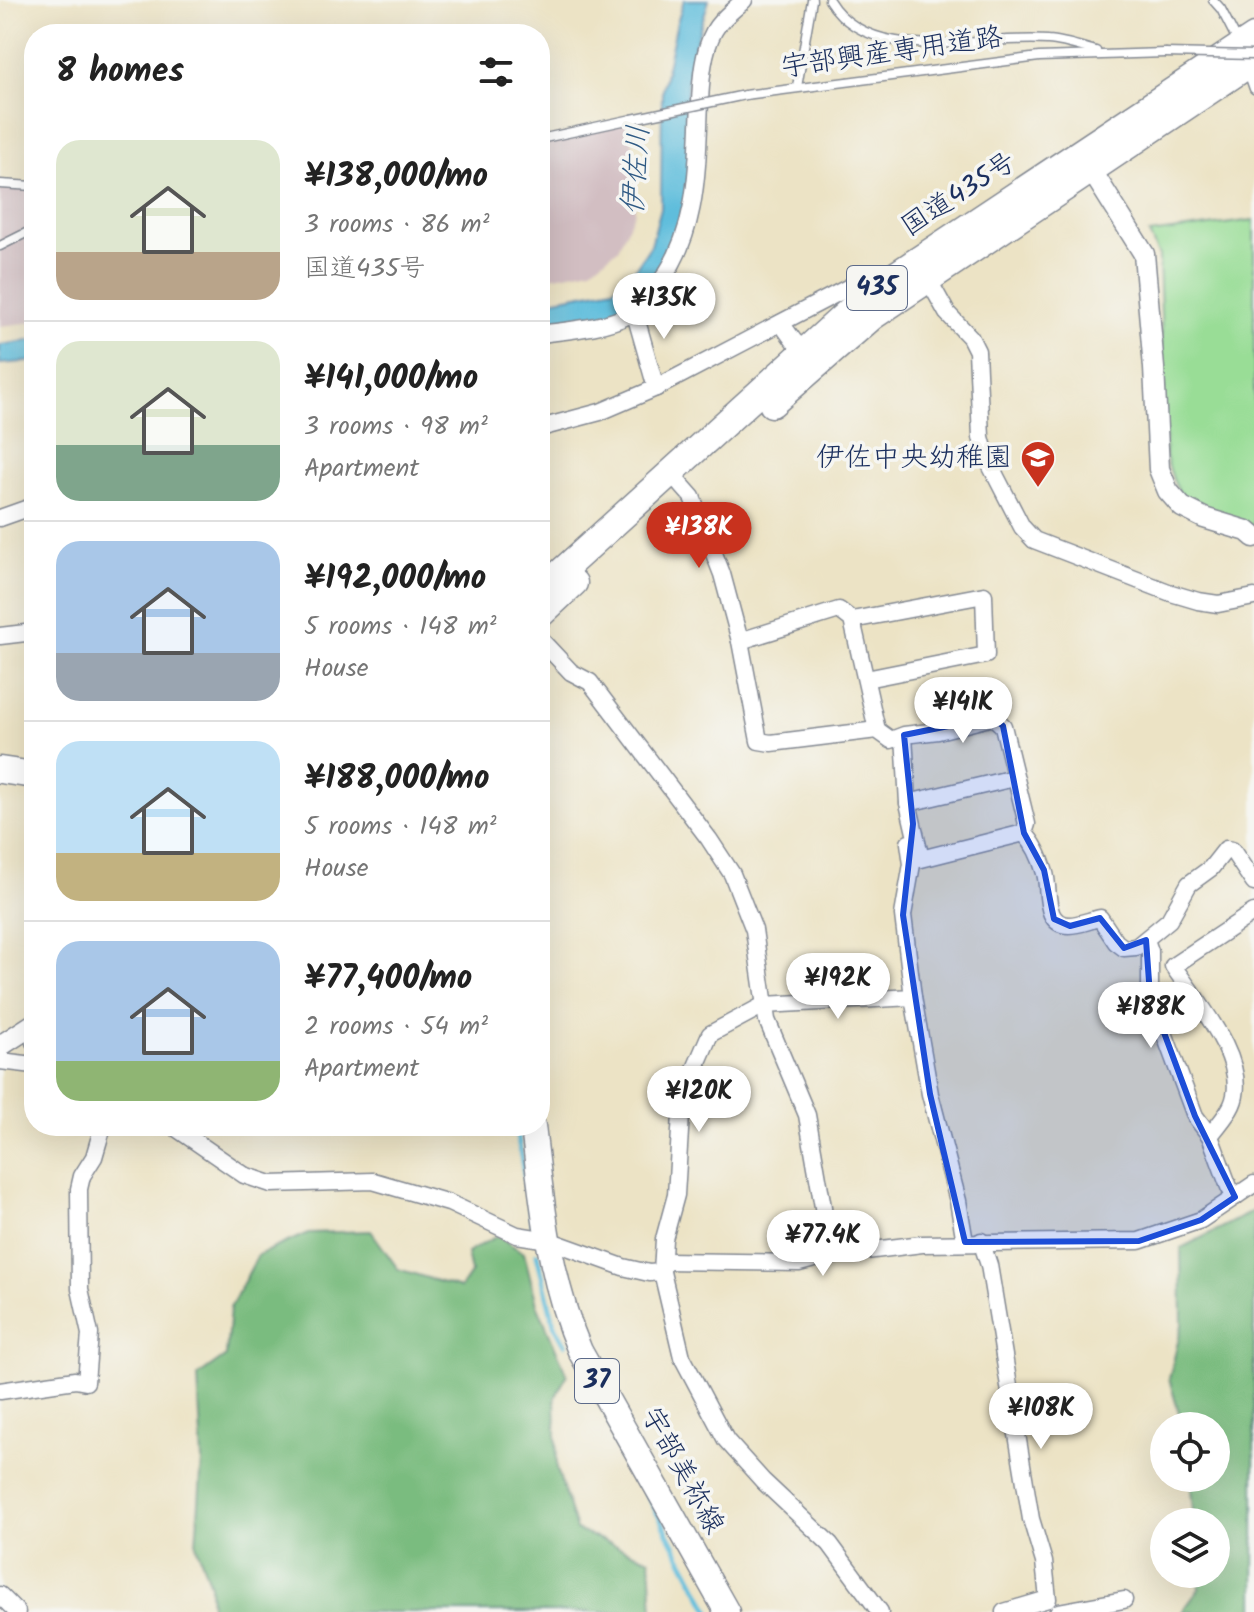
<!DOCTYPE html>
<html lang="en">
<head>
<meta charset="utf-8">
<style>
	:root { --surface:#fff; --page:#f2f2f2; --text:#222; --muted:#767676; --line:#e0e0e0; --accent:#c8321e }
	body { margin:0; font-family:Kalam,"Klee One",sans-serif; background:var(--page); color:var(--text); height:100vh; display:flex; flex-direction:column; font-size:30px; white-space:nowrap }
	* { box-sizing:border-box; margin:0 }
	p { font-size:26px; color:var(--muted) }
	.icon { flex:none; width:44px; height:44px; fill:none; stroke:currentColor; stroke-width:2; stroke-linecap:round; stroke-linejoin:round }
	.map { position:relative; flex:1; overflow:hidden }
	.details { position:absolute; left:24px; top:24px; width:526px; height:1112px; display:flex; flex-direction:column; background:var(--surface); border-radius:32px; box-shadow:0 8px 32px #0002 }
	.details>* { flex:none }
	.tools { position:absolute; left:1150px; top:1412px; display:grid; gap:16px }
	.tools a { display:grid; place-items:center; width:80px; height:80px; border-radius:50%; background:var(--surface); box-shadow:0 8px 32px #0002; font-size:40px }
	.price { position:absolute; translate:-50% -68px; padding:0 18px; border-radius:28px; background:#fff; color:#222; font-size:26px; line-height:52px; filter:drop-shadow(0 2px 4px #0008) }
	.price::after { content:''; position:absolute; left:50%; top:48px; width:24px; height:18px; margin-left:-12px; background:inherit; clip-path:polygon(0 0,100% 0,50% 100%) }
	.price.active { background:var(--accent); color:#fff }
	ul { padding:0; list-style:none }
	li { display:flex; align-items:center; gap:24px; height:200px; padding:0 32px }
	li+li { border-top:2px solid var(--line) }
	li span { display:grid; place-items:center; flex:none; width:224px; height:160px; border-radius:24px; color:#555 }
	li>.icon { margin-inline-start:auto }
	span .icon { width:96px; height:96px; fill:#fffc; stroke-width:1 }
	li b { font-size:34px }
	h2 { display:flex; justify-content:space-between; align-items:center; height:96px; padding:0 32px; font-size:34px }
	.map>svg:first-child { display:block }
	.industrial { fill:#d2bec2 }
	.green { fill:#99dd96; stroke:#5a867a; stroke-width:2 }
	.forest { fill:#7abc7f; stroke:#4a766e; stroke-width:2 }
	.water { fill:#5ebddc; stroke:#3c769d; stroke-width:2 }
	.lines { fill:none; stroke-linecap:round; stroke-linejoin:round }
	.stream { stroke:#5ebddc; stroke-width:5 }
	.service-casing { stroke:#848992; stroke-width:11 }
	.minor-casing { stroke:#848992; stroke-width:19 }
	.tertiary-casing { stroke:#848992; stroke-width:23 }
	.primary-casing { stroke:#848992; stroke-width:27 }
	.trunk-casing { stroke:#848992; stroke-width:29 }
	.service { stroke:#fff; stroke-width:8 }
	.minor { stroke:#fff; stroke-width:16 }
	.tertiary { stroke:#fff; stroke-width:20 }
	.primary { stroke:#fff; stroke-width:24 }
	.trunk { stroke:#fff; stroke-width:26 }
	.service-bridge-casing { stroke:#848992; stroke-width:11; stroke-linecap:butt }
	.service-bridge { stroke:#fff; stroke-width:8 }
	.marked { fill:#1d4ed8; fill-opacity:0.2; stroke:#1d4ed8; stroke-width:6; stroke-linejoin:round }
	.labels { text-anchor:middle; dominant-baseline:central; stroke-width:7; stroke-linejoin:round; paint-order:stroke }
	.shield { fill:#f6f6f2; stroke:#5d6b8a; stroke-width:2 }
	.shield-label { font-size:26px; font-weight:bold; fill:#1b2f5e }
	.street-label { font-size:28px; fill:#1b2f5e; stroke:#f6f6f2 }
	.poi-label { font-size:28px; fill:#1b2f5e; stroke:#f6f6f2; text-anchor:end }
	.water-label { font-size:30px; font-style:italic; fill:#2f5a84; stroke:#f6f6f2 }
</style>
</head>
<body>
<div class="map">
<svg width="1254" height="1612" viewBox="0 0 1254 1612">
	<rect width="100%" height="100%" fill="#f6f6f2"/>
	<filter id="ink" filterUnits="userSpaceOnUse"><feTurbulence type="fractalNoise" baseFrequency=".0125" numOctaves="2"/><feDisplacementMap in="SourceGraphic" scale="16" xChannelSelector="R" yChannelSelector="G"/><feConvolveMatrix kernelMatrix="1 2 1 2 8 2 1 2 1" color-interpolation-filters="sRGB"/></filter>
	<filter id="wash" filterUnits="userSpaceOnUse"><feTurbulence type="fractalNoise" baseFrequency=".006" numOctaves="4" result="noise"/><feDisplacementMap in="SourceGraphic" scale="32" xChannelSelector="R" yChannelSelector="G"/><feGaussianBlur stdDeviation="1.8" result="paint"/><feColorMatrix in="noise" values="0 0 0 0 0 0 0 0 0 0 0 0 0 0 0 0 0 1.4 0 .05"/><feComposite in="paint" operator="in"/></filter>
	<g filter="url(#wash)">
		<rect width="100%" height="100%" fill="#ece3c5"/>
		<g class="industrial">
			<polygon points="632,119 635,211 618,249 591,269 540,279 540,140"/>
			<polygon points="0,184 34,186 34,322 0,326"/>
		</g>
		<path class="green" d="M 1254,220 L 1254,526 C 1235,520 1197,512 1184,498 C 1174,487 1170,470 1166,457 L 1159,256 L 1149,234 Z"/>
		<g class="forest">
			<polygon points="1254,1211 1254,1612 1182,1612 1199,1589 1198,1574 1216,1574 1216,1522 1194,1522 1190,1478 1216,1478 1216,1426 1183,1426 1169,1379 1182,1325 1181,1248"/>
			<polygon points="371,1231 398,1269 460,1288 471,1272 467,1253 497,1236 524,1253 537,1304 567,1375 555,1398 557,1469 576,1530 650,1559 653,1612 211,1612 210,1585 196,1544 202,1461 198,1376 226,1356 230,1308 258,1255 308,1233"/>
		</g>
		<g class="water">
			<path d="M 684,0 L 709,0 C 700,30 686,64 687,96 C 687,106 691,116 691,126 C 692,184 679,284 618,312 C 595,322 565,323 540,328 L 540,302 L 614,288 L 635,269 L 651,245 L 661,208 L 662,90 L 677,22 Z"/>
			<polygon points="34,340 34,361 0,364 0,345"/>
		</g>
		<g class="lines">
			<g class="stream">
				<polyline points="516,1126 533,1227"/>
				<polyline points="537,1254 554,1324 565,1344"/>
				<polyline points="645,1490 710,1612"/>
			</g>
		</g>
	</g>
	<g filter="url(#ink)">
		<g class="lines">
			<defs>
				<g id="service">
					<path d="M 829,0 C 871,69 981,34 1048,40 C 1064,41 1081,47 1096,51"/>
					<polyline points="1213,0 1221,9 1239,44"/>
					<polyline points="1248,72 1254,89"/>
					<polyline points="797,87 812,0"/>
					<polyline points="745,95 1039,57 1165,53"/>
					<polyline points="540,139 632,119"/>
					<polyline points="0,184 34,186"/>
					<polyline points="0,246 34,229"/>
				</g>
				<g id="minor">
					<polyline points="928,279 947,313 970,337 977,351 981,437 987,459 1022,527 1034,540 1171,593 1198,601 1218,604 1254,597"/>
					<polyline points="632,314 637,321 656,388"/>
					<polyline points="781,323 794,341 812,357"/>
					<path d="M 540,334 C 569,330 603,328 629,315 C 641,309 651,294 659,284 C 699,231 697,166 700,102 C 701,79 703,51 714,31 C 721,18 734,10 744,0"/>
					<polyline points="540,428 600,412 656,388 855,284 885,279"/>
					<polyline points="670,472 692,497 722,574 740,641 759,741 771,743 877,730 891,740 904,735 938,731 993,717 1003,726 1027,824 1024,833 921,859 908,803 904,735"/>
					<polyline points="0,518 34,506"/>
					<polyline points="852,620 984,595 986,655 866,679"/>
					<polyline points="0,636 34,632"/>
					<polyline points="540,639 571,672 590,682 709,839 732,874 754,930 767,1020 807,1115 823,1207 826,1256"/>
					<polyline points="740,641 839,610 852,620 877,730"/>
					<polyline points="908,803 1014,778"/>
					<path d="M 1024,833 C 1034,843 1041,859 1045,873 C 1050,890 1043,925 1069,925 C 1079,925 1090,920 1100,918 L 1116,942 L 1124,948 L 1136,947 L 1169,920 L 1189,884 L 1211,868 L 1226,849 L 1232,850 L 1254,883"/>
					<polyline points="909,843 912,864 903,915 913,997 930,1094 958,1201 965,1242"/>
					<polyline points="1146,940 1150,951 1150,995 1195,1116 1210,1136 1229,1187 1235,1197"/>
					<polyline points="34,1024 34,1042"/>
					<polyline points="0,1061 34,1065"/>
					<polyline points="173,1126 244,1175 271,1184 373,1181 449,1203 517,1235 548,1240 623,1267 649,1273 662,1272"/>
					<path d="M 1210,1136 C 1217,1126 1227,1116 1232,1105 C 1251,1063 1195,999 1173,966 L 1254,912"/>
					<polyline points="981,1241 989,1265 1031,1519 1044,1562 1048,1599 1004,1612"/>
					<polyline points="664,1261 799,1263 826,1256 922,1244 1139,1241 1201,1220 1254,1184"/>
					<polyline points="0,1391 75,1380 86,1382 90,1334 80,1289 79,1189 82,1176 94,1157 103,1126"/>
					<polyline points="0,1595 17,1612"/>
					<polyline points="880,1612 830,1544 763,1481 726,1440 682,1357 662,1272 664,1239 676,1195 682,1099 710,1034 764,1005 913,997"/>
					<polyline points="1058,1612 1124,1600"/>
				</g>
				<g id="tertiary">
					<polyline points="1085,160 1144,254 1154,368 1159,469 1168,491 1182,507 1204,518 1247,531 1254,537"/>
					<polyline points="0,1046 34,1024"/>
				</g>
				<path id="primary" d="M 533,1126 C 542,1203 549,1279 580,1351 L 727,1612"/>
				<g id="trunk">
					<polyline points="772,404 872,317 1254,61"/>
					<polyline points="540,591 858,303 891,278 1254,37"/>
					<polyline points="540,615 574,583"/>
					<polyline points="0,770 34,775"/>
				</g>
			</defs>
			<use href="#service" class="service-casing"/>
			<use href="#minor" class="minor-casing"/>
			<use href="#tertiary" class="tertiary-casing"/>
			<use href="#primary" class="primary-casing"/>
			<use href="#trunk" class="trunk-casing"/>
			<use href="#service" class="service"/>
			<use href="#minor" class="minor"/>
			<use href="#tertiary" class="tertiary"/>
			<use href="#primary" class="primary"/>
			<use href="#trunk" class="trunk"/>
			<defs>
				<g id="service-bridge">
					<polyline points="1165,53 1254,55"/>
					<polyline points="632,119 745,95"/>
				</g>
			</defs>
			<use href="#service-bridge" class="service-bridge-casing"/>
			<use href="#service-bridge" class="service-bridge"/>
		</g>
	</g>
	<path class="marked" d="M 993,717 L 1003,726 L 1024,833 L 1044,870 L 1054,919 L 1070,926 L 1100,918 L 1124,948 L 1146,940 L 1150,995 L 1195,1116 L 1235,1197 L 1201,1220 L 1139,1241 L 965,1242 L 930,1094 L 903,915 L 913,824 L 904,735 Z"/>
	<defs>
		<symbol id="school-pin" viewBox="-11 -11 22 30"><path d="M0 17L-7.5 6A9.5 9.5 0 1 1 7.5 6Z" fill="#c8321e" stroke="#f6f6f2"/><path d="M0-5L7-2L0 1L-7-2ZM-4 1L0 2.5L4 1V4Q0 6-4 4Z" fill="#fff"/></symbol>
	</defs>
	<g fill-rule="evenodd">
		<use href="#school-pin" x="1018" y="438" width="40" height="54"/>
	</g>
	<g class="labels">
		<g class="shield">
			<rect x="847" y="266" width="60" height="44" rx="6"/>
			<rect x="575" y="1359" width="44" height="44" rx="6"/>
		</g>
		<g class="shield-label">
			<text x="877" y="288">435</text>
			<text x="597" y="1381">37</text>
		</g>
		<g class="street-label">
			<text transform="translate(892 53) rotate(-8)">宇部興産専用道路</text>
			<text transform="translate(959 195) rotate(-33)">国道435号</text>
			<text transform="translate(682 1471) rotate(61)">宇部美祢線</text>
		</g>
		<g class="poi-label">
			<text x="1012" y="458">伊佐中央幼稚園</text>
		</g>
		<g class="water-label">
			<text transform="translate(637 170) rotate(-86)">伊佐川</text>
		</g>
	</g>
</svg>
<div class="tools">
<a><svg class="icon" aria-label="locate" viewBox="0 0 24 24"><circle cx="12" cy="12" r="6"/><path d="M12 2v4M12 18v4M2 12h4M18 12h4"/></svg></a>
<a><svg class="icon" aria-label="layers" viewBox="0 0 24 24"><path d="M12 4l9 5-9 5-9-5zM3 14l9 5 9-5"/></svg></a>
</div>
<b class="price" style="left:664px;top:341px">¥135K</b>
<b class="price active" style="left:699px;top:570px">¥138K</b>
<b class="price" style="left:963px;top:745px">¥141K</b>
<b class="price" style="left:838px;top:1021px">¥192K</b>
<b class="price" style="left:1151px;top:1050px">¥188K</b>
<b class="price" style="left:699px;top:1134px">¥120K</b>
<b class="price" style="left:823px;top:1278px">¥77.4K</b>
<b class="price" style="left:1041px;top:1451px">¥108K</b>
<section class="details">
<h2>8 homes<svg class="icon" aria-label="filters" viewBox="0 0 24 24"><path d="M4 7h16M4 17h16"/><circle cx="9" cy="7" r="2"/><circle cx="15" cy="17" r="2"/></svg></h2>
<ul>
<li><span style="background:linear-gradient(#dfe7d0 70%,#b9a48a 0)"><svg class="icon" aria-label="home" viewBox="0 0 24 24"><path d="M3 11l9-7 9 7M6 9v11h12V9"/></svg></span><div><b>¥138,000/mo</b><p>3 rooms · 86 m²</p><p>国道435号</p></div></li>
<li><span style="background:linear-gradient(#dfe7d0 65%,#7fa58c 0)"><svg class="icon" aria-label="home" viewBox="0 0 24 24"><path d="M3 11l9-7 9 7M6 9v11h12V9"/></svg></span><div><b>¥141,000/mo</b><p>3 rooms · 98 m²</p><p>Apartment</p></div></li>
<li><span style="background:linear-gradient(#a9c7e8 70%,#9aa5b1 0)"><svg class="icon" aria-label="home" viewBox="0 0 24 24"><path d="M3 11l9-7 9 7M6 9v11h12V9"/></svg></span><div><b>¥192,000/mo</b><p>5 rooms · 148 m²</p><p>House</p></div></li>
<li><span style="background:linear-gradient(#bfe0f5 70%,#c2b280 0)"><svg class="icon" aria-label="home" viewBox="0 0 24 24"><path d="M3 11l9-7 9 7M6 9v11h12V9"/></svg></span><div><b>¥188,000/mo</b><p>5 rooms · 148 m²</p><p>House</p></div></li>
<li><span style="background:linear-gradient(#a9c7e8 75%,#8fb573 0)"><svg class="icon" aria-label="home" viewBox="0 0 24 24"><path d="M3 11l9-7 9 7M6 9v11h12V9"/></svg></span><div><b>¥77,400/mo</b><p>2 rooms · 54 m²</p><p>Apartment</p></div></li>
</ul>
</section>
</div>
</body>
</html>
